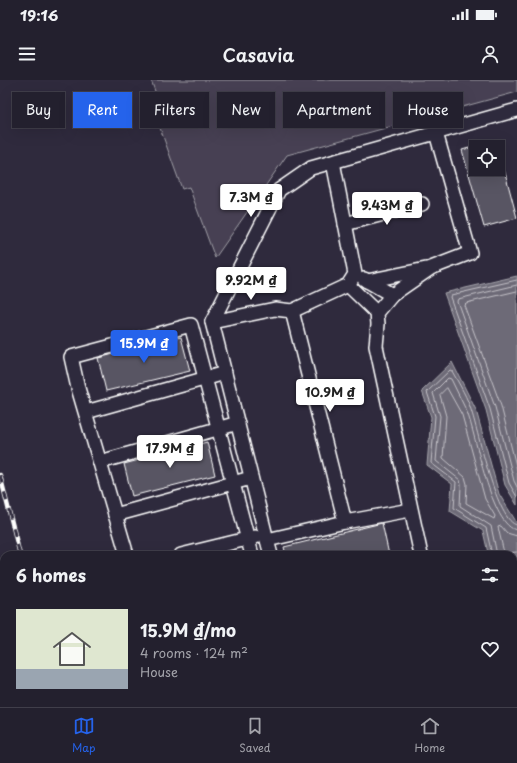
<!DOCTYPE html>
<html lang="en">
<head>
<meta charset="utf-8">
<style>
	:root { --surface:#23202e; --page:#2f2d3a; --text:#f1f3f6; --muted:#a3a3aa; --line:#403e4a; --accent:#2563eb }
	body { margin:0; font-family:"Playpen Sans",sans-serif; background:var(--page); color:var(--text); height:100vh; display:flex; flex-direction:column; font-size:15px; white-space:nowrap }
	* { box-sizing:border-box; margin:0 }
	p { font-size:13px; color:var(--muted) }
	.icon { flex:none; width:22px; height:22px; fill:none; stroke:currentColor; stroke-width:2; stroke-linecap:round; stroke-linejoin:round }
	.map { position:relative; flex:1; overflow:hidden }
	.details { position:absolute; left:0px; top:471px; width:517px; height:156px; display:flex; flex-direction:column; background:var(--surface); border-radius:12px 12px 0 0; box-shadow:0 4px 16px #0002,0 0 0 1px var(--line) }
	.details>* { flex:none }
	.top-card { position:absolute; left:12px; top:12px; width:493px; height:36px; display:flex; gap:8px }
	.tools { position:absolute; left:469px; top:60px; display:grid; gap:8px }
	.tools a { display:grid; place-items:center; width:36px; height:36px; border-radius:0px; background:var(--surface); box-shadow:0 4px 16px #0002,0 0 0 1px var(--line); font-size:20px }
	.price { position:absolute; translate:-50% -34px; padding:0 9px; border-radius:4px; background:#fff; color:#222; font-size:13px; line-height:26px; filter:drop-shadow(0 1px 2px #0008) }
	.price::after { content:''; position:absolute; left:50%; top:24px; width:12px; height:9px; margin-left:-6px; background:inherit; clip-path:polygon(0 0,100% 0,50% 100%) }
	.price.current { background:var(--accent); color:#fff }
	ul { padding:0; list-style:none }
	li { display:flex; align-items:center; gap:12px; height:100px; padding:0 16px }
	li+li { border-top:1px solid var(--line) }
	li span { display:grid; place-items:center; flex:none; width:112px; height:80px; border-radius:0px; color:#555 }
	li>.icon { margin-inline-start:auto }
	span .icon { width:48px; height:48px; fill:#fffc; stroke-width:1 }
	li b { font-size:17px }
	h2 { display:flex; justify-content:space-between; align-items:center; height:48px; padding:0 16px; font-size:17px }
	.tag { padding:0 14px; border-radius:0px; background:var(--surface); box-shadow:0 4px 16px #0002,0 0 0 1px var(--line); font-size:14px; line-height:36px }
	.tag.current { background:var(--accent); color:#fff }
	.status { display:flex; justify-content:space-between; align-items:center; height:28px; padding:0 20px; background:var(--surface); direction:ltr }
	.status svg { height:11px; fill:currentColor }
	header { display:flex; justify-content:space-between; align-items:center; height:52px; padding:0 16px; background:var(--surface); font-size:18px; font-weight:600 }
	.tab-bar { display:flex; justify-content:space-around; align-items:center; height:56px; border-top:1px solid var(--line); background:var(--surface); font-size:11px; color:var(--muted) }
	.tab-bar a { display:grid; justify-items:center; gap:2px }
	.tab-bar .current { color:var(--accent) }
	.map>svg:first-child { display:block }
	.green { fill:#464152; stroke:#a2a0a8 }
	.water { fill:#6d6a77; stroke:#a7a6ad }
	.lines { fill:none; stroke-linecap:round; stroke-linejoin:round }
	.shore { stroke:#c5c3c9; stroke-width:1 }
	.building { fill:#595564; stroke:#fff }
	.street-casing { stroke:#fff; stroke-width:16 }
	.street { stroke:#2f2a3d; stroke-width:13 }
	.rail-casing { stroke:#fff; stroke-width:4.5 }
	.rail { stroke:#2f2a3d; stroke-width:3; stroke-dasharray:9; stroke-linecap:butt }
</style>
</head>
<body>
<div class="status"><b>19:16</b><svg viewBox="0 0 49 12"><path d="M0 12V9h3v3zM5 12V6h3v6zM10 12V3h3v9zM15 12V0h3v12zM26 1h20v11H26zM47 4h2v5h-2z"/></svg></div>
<header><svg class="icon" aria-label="menu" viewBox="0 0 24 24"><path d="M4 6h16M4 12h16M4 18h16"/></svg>Casavia<svg class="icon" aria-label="person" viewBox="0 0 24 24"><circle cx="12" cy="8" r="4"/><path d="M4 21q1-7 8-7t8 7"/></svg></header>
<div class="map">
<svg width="517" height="627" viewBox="0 0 517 627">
	<rect width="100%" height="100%" fill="#2f2a3d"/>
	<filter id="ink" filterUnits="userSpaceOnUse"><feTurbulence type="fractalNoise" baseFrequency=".025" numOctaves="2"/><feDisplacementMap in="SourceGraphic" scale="8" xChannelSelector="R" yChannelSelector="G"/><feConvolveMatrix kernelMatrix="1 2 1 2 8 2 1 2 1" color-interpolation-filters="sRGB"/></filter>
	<g filter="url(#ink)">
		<polygon class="green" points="151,0 517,0 517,12 287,75 215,178 189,107 182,109 155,34 162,31"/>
		<g class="water">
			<polygon points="517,196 517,425 505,405 486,330 444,213"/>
			<polygon points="452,282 476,330 499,414 517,443 517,488 513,486 513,475 491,475 488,473 483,451 450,431 452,404 427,385 431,337 422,311"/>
			<polygon points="517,502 517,627 384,627 382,623 513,623 513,503"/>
			<polygon points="274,623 354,623 355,627 268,627 268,626"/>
		</g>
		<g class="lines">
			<g class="shore">
				<polyline points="517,200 451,215 450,217 490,329 509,403 517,417"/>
				<polyline points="517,205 458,219 457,221 495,327 514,401 517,407"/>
				<polyline points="517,211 466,223 464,225 501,326 517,390"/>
				<polygon points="447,308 462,335 485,419 495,436 494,439 466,423 467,404 465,397 443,378 446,336 440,315"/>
				<polyline points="517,456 507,453 501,446 498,447 504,473 517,472"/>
				<path d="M 492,475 L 486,448 L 454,428 L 456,402 L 431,383 L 435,336 L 427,312 L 450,290 L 452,291 C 459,304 468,318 472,333 C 478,351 497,443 517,445"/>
				<path d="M 497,475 L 491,446 L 460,426 L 461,405 L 460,400 L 436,381 L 440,336 L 433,313 L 448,298 L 451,299 C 456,310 462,321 467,332 C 476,354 491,448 517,450"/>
			</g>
		</g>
		<g class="building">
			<polygon points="476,66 476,89 504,89 517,138 484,147 462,70"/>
			<polygon points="181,257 190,291 106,311 98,278"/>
			<polygon points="207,362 215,395 132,416 124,384"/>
			<polygon points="382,443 389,475 286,475 284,467"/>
		</g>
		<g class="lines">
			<defs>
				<g id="street">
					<polyline points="345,144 422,124"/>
					<polyline points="364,199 392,215"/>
					<polyline points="367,201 426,189"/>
					<polyline points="348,205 377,233"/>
					<polyline points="292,231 345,442"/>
					<polyline points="212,242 275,229 292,231 348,205 355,194 333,82"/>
					<polyline points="86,332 225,293"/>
					<polyline points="100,382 238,343"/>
					<polyline points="115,435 251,398"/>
					<polyline points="267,460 212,242 279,110 311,88 517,30"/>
					<polyline points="127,475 78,308 71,277 191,245 252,475"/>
					<polyline points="181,475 255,457"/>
					<polyline points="271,475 267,460 345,442 410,430"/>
					<polyline points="421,475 376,266 378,244 377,233 392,215 431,188 470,173 436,53"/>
					<polyline points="0,602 4,617"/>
				</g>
			</defs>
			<use href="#street" class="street-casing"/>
			<use href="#street" class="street"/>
			<defs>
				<g id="rail">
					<polyline points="0,395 20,475"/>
					<polyline points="56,623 57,627"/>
				</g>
			</defs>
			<use href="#rail" class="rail-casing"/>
			<use href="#rail" class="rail"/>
		</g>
	</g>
</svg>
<div class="tools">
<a><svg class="icon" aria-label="locate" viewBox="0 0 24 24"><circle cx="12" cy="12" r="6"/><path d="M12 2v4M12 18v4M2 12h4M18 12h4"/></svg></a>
</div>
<b class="price" style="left:251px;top:138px">7.3M ₫</b>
<b class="price" style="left:387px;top:146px">9.43M ₫</b>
<b class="price" style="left:251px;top:221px">9.92M ₫</b>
<b class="price current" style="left:144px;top:284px">15.9M ₫</b>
<b class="price" style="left:330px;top:333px">10.9M ₫</b>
<b class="price" style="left:170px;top:389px">17.9M ₫</b>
<div class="top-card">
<a class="tag">Buy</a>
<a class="tag current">Rent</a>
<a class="tag">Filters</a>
<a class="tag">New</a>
<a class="tag">Apartment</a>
<a class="tag">House</a>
</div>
<section class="details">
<h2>6 homes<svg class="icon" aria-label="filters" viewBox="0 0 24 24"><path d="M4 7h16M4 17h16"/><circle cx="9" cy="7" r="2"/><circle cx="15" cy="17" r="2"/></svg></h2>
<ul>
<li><span style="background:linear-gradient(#dfe7d0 75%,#9aa5b1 0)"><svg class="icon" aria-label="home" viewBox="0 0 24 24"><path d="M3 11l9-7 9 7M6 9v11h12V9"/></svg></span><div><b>15.9M ₫/mo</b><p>4 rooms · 124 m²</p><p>House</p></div><svg class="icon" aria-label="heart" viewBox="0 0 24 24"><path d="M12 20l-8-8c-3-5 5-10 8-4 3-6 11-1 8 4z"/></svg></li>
</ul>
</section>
</div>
<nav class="tab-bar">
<a class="current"><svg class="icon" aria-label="map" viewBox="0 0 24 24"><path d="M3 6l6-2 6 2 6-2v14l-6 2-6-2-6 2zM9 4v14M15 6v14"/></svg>Map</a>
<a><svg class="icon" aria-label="saved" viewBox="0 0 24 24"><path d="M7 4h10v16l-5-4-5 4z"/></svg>Saved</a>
<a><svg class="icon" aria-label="home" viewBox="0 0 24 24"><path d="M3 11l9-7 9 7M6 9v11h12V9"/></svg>Home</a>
</nav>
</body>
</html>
